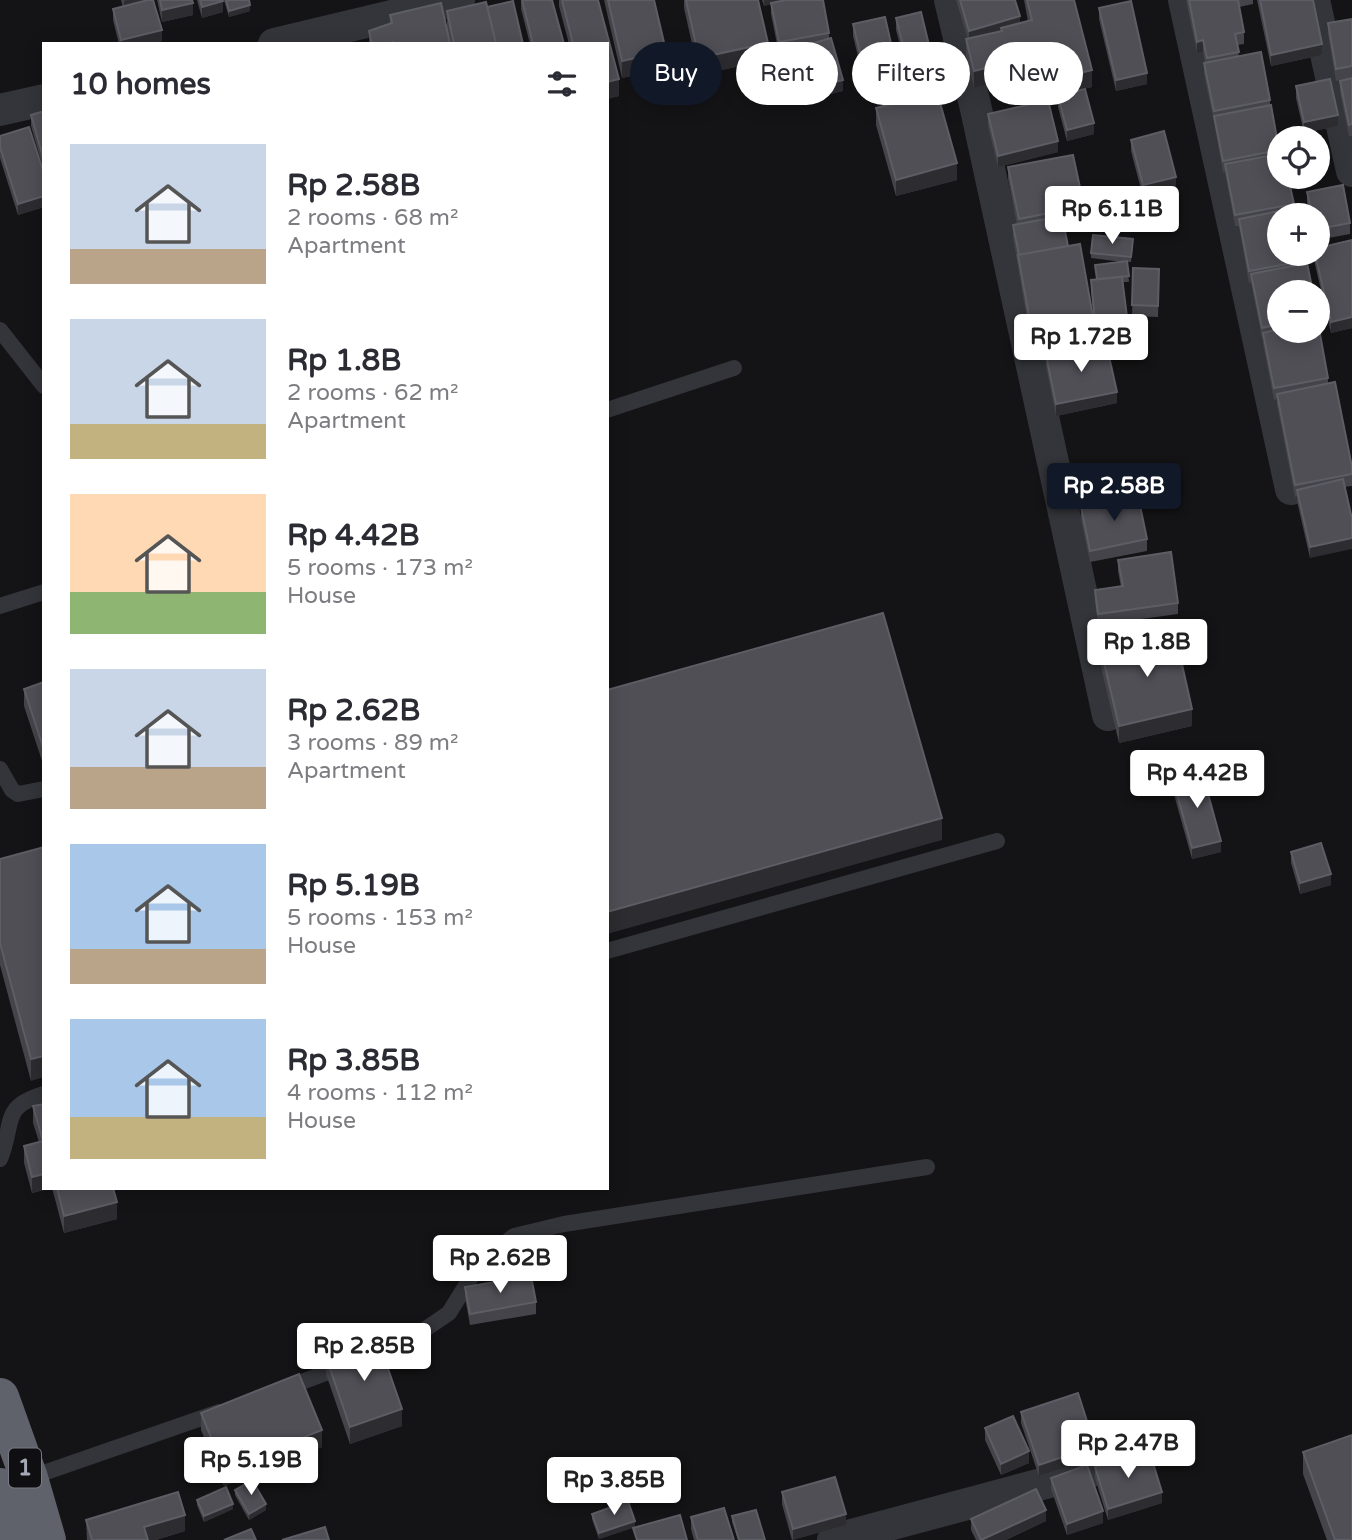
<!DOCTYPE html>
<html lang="en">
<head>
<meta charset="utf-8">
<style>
	:root { --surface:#fff; --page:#f2f2f3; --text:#2b2b33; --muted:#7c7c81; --accent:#111827 }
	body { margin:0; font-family:"Varela Round",sans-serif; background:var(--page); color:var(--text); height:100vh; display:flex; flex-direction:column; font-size:26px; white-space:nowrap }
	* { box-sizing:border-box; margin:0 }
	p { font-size:23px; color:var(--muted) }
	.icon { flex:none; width:38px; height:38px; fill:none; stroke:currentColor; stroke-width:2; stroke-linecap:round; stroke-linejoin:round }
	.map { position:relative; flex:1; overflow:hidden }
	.panel { position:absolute; left:42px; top:42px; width:567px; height:1148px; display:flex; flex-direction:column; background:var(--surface); border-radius:0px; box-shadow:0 4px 18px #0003 }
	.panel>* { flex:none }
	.top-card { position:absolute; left:630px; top:42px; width:616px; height:63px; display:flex; gap:14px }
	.fabs { position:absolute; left:1267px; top:126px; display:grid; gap:14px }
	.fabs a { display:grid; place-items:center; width:63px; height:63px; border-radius:50%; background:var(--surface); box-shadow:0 4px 18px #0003; font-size:35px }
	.price { position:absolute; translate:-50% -60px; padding:0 16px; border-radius:7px; background:#fff; color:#222; font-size:23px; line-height:46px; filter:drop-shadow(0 2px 4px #0008) }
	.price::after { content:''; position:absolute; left:50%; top:42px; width:21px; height:16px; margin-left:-10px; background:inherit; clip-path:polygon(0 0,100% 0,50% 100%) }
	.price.selected { background:var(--accent); color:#fff }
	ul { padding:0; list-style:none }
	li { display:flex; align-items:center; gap:21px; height:175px; padding:0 28px }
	li span { display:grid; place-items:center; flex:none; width:196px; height:140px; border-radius:0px; color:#555 }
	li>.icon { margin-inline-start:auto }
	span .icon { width:84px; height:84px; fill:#fffc; stroke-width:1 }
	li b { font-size:30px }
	h2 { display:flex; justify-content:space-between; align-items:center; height:84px; padding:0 28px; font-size:30px }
	.chip { padding:0 24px; border-radius:32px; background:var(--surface); box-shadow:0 4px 18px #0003; font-size:24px; line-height:63px }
	.chip.selected { background:var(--accent); color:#fff }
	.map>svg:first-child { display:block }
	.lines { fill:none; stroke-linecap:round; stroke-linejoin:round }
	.lane { stroke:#34353a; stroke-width:16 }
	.street { stroke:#34353a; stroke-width:32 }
	.highway { stroke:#60626b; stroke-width:38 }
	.wall { fill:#45444a }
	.shaded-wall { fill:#2d2c30 }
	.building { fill:#504f56; stroke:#5d5d65; stroke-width:2 }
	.labels { text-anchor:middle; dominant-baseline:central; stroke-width:5; stroke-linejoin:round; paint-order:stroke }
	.shield { fill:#0f0e10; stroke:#787a84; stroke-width:2 }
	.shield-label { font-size:23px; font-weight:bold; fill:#a5a8b6 }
</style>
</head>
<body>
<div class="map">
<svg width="1352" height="1540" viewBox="0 0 1352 1540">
	<rect width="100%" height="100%" fill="#141315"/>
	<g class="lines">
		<g class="lane">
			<polyline points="0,330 44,386"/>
			<polyline points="607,410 734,368"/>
			<polyline points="0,606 44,592"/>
			<polyline points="0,769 12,790 18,794 44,789"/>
			<polyline points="607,951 997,841"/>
			<path d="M 0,1159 C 15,1123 0,1107 44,1094"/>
			<polyline points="365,1358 408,1341 449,1313 478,1266 514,1236 564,1224 927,1167"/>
			<polyline points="283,1389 344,1366"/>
			<polyline points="29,1478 219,1412"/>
		</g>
		<g class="street">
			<polyline points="950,0 976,109 1108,715"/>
			<polyline points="1184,0 1291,489"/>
			<polyline points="1314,0 1352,171"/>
			<polyline points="274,44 459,0"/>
			<polyline points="0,110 44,100"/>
			<polyline points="833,1540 1105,1467"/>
		</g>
		<g class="highway">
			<polyline points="0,1397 29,1478 47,1540"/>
			<polyline points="0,1487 16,1540"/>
		</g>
	</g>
	<g class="wall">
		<polygon points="121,0 154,0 162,41 151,44 119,44 113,20 113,9 123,7"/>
		<polygon points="157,0 192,0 193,15 162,22"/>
		<polygon points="197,0 222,0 223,12 202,18"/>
		<polygon points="224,0 249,0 250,11 229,17"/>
		<polygon points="521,0 552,0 564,44 530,44 521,9"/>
		<polygon points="559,0 598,0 619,96 607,99 607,44 569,44 559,6"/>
		<polygon points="604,0 654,0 666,68 622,78"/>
		<polygon points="684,0 758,0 768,60 699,75 684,8"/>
		<polygon points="762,0 823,0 829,33 829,39 843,91 822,96 811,55 811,48 779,54 771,14 771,4 764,6"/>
		<polygon points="956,0 1015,0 1020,23 1028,21 1024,0 1074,0 1092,87 1016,105 1010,79 974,88 966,56 966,39 968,39"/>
		<polygon points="1186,0 1253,0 1253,4 1239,7 1244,32 1244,44 1237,45 1239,56 1270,100 1270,105 1279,148 1279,177 1294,204 1294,208 1304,261 1304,264 1279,292 1279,331 1318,331 1318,316 1318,324 1328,378 1328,384 1352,467 1352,486 1344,487 1310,558 1297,501 1297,496 1295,497 1277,405 1277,399 1274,400 1263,344 1263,339 1262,339 1251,282 1249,283 1239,226 1235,226 1225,172 1223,172 1214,122 1204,74 1204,63 1205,63 1203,52 1197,53"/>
		<polygon points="1257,0 1313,0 1322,55 1271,66"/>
		<polygon points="487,7 523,44 369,44 369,31 390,24 390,15 447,28 447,11"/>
		<polygon points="1099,8 1147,84 1116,91 1099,19"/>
		<polygon points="896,18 936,85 912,91 896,30"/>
		<polygon points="1352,19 1352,78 1336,81 1328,34 1328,23"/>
		<polygon points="853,24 900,94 869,101 853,36"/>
		<polygon points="1352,78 1352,136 1349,136 1340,92 1340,81"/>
		<polygon points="1296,86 1338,126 1304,133 1296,98"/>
		<polygon points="1058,96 1094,134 1067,141 1058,107"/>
		<polygon points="876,108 957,180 896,196 876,125"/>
		<polygon points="44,111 44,168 43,168 31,126 31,115"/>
		<polygon points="988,114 1058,152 998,167 988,126"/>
		<polygon points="0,136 44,174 44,207 18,215 0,158"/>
		<polygon points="1131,140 1176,188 1143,197 1131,151"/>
		<polygon points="1008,167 1084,206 1084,217 1063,221 1068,246 1094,324 1091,291 1091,280 1097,279 1095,265 1123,262 1091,258 1091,253 1133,245 1131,262 1127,262 1129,282 1123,282 1127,317 1127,328 1095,331 1095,330 1095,345 1033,355 1013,237 1013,225 1017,225 1008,179"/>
		<polygon points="1307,192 1350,223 1350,234 1318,240 1318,215 1309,215 1307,203"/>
		<polygon points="1352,240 1352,328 1331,333 1314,260 1314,254 1318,254"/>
		<polygon points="1133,268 1159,281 1158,317 1132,316"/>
		<polygon points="1046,355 1117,403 1056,416 1046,366"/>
		<polygon points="1081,507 1147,539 1147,551 1090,562 1081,519"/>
		<polygon points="1118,560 1178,603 1178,614 1098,625 1095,601 1095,590 1121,587 1118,571"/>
		<polygon points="1101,650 1192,726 1119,743 1101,667"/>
		<polygon points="44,682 44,767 24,706 24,689"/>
		<polygon points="1173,780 1221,852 1192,859 1173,791"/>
		<polygon points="44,847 31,1081 0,965 0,859"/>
		<polygon points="1291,852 1331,885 1300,894 1291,863"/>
		<polygon points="44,1104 44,1188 52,1188 32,1193 24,1163 24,1146 39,1142 33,1123 33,1106"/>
		<polygon points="52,1188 113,1188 117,1219 64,1233"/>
		<polygon points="465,1287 536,1302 536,1314 470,1325 465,1298"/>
		<polygon points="326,1357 402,1426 350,1444 326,1374"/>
		<polygon points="1021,1412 1095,1458 1039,1476 1021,1423"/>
		<polygon points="201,1413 322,1447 224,1486 201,1430"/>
		<polygon points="985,1428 1029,1463 1001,1475 985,1440"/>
		<polygon points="1303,1452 1352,1540 1327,1540 1303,1474"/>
		<polygon points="1095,1467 1162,1503 1108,1520 1095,1478"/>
		<polygon points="1051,1478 1103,1523 1067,1535 1051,1489"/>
		<polygon points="235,1490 266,1510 249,1520 235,1495"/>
		<polygon points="782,1492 846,1525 792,1540 782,1504"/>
		<polygon points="197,1500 233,1509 204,1522 197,1505"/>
		<polygon points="592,1514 635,1527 599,1539 592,1519"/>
		<polygon points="732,1516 765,1540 738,1540 732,1522"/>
		<polygon points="691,1517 734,1540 694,1540 691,1529"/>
		<polygon points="971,1519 1046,1521 1006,1540 976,1540 971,1530"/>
		<polygon points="86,1520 185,1531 156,1540 87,1540"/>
	</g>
	<g class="shaded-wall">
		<polygon points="128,0 154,0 124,12 124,1"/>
		<polygon points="764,0 788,0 764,6"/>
		<polygon points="223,1 223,12 202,18 202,7"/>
		<polygon points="193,3 193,15 162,22 162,10"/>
		<polygon points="250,5 250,11 229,17 229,11"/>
		<polygon points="1020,16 1020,27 1001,28 1001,33 969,42 969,31"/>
		<polygon points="162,30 162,41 151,44 121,44 121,40"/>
		<polygon points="1203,40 1203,52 1197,53 1197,42"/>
		<polygon points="768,43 768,60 699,75 699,58"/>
		<polygon points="1322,44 1322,55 1271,66 1271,55"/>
		<polygon points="666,51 666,68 622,78 622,61"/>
		<polygon points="1010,62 1010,79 974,88 974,71"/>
		<polygon points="1092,70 1092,87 1016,105 1016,89"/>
		<polygon points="1147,73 1147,84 1116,91 1116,80"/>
		<polygon points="936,74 936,85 912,91 912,80"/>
		<polygon points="619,79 619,96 607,99 607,82"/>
		<polygon points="843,80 843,91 822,96 822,85"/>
		<polygon points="900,83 900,94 869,101 869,90"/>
		<polygon points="1338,115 1338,126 1304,133 1304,122"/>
		<polygon points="1094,123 1094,134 1067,141 1067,130"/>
		<polygon points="1058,141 1058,152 998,167 998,156"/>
		<polygon points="957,163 957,180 896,196 896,180"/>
		<polygon points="1176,177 1176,188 1143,197 1143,185"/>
		<polygon points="44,196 44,207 18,215 18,204"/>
		<polygon points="1352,317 1352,328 1331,333 1331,322"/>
		<polygon points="1117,392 1117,403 1056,416 1056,404"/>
		<polygon points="1352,538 1352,549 1310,558 1310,547"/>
		<polygon points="1192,709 1192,726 1119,743 1119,726"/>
		<polygon points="942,818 942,840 607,934 607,912"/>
		<polygon points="1221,841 1221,852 1192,859 1192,848"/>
		<polygon points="1331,874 1331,885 1300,894 1300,883"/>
		<polygon points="44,1056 44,1077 31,1081 31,1059"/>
		<polygon points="44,1174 44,1188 52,1188 32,1193 32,1177"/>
		<polygon points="117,1202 117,1219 64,1233 64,1216"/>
		<polygon points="402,1409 402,1426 350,1444 350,1427"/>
		<polygon points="322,1430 322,1447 224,1486 224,1469"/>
		<polygon points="1095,1446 1095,1458 1039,1476 1039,1465"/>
		<polygon points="1029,1451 1029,1463 1001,1475 1001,1464"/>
		<polygon points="1162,1492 1162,1503 1108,1520 1108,1509"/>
		<polygon points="233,1504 233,1509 204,1522 204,1516"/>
		<polygon points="266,1504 266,1510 249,1520 249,1514"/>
		<polygon points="1046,1510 1046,1521 1006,1540 982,1540"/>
		<polygon points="1103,1511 1103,1523 1067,1535 1067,1524"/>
		<polygon points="846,1514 846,1525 793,1540 793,1529"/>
		<polygon points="185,1515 185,1531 156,1540 144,1540 144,1527"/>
		<polygon points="635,1521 635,1527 599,1539 599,1533"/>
	</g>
	<g class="building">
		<polygon points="148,0 153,0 162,30 121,40 113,9"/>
		<polygon points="160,0 192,0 193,3 162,10"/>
		<polygon points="200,0 222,0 223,1 202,7"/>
		<polygon points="226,0 249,0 250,5 229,11"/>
		<polygon points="522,0 552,0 564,44 533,44"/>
		<polygon points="562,0 598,0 619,79 607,82 607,44 573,44"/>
		<polygon points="608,0 654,0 666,51 622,61"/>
		<polygon points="686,0 758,0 768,43 699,58"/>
		<polygon points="786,0 823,0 829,33 779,42 771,3"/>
		<polygon points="960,0 1015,0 1020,16 969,31"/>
		<polygon points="1027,0 1074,0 1092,70 1016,89 1010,62 974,71 966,39 1002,31 1001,28 1032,20"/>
		<polygon points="1189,0 1238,0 1244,32 1235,34 1239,52 1207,58 1203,40 1197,42"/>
		<polygon points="1260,0 1313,0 1322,44 1271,55"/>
		<polygon points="513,1 523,44 496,44 487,7"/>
		<polygon points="1131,1 1147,73 1116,80 1099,8"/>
		<polygon points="486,2 496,44 454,44 447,11"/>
		<polygon points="441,3 450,44 394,44 393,42 387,44 372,44 369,31 392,23 390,15"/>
		<polygon points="921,12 936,74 912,80 896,18"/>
		<polygon points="885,17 900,83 869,90 853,24"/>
		<polygon points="1352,19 1352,66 1336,69 1328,23"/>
		<polygon points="831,38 843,80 822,85 811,44"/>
		<polygon points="1261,52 1270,100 1214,111 1204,63"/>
		<polygon points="1352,78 1352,124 1349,125 1340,81"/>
		<polygon points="1330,79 1338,115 1304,122 1296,86"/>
		<polygon points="1085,89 1094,123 1067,130 1058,96"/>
		<polygon points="937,92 957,163 896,180 876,108"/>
		<polygon points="1048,100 1058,141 998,156 988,114"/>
		<polygon points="1271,105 1279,150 1223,161 1214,116"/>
		<polygon points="44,111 44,157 43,157 31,115"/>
		<polygon points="29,127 44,174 44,196 18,204 0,147 0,136"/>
		<polygon points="1164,131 1176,177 1143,185 1131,140"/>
		<polygon points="1279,154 1279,177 1288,177 1294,204 1235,215 1225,164"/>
		<polygon points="1073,155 1084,206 1019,219 1008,167"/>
		<polygon points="1343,185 1350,223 1318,229 1318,215 1312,215 1307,192"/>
		<polygon points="1294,208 1295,215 1279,215 1279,254 1303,254 1304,261 1249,271 1239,219"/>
		<polygon points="1062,216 1068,246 1019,255 1013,225"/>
		<polygon points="1093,235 1133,239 1131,257 1091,253"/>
		<polygon points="1352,240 1352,317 1331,322 1315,254 1318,254 1318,248"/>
		<polygon points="1080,244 1095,328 1033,338 1018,255"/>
		<polygon points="1127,261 1129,276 1097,279 1095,265"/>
		<polygon points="1307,263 1313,292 1279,292 1279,324 1262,328 1251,274"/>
		<polygon points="1133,268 1159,269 1158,306 1132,305"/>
		<polygon points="1122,277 1127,317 1095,320 1091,280"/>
		<polygon points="1318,323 1328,378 1274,388 1263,333 1279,329 1279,331 1318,331"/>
		<polygon points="1106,343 1117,392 1056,404 1046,355"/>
		<polygon points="1335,382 1352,467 1352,474 1295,485 1277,394"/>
		<polygon points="1343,479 1352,519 1352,538 1310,547 1297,490"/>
		<polygon points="1138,496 1147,539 1090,551 1081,507"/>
		<polygon points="1171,552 1178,603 1098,614 1095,590 1123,586 1118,560"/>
		<polygon points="883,613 942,818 607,912 607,690"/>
		<polygon points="1175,633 1192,709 1119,726 1101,650"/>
		<polygon points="44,682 44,750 24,689"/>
		<polygon points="1202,772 1221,841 1192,848 1173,780"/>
		<polygon points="1321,843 1331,874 1300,883 1291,852"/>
		<polygon points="44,847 44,1056 31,1059 0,943 0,859"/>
		<polygon points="44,1104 44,1174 32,1177 24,1146 43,1141 33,1106"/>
		<polygon points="57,1188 113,1188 117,1202 64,1216"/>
		<polygon points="531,1276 536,1302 470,1314 465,1287"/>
		<polygon points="378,1340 402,1409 350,1427 326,1357"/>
		<polygon points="299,1374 322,1430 224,1469 201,1413"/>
		<polygon points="1078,1393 1095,1446 1039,1465 1021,1412"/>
		<polygon points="1013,1416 1029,1451 1001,1464 985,1428"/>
		<polygon points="1352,1435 1352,1540 1335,1540 1303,1452"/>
		<polygon points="1149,1450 1162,1492 1108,1509 1095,1467"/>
		<polygon points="1087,1465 1103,1511 1067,1524 1051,1478"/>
		<polygon points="835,1477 846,1514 793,1529 782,1492"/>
		<polygon points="252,1480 266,1504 249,1514 235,1490"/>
		<polygon points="226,1487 233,1504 204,1516 197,1500"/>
		<polygon points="1036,1489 1046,1510 981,1540 971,1519"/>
		<polygon points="178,1492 185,1515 144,1527 148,1540 92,1540 86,1520"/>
		<polygon points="628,1501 635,1521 599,1533 592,1514"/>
		<polygon points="724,1508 734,1540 698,1540 691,1517"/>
		<polygon points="756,1510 765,1540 739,1540 732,1516"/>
		<polygon points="680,1515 687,1540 637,1540 633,1528"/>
		<polygon points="325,1527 329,1540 282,1540"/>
		<polygon points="251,1529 256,1540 224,1540"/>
	</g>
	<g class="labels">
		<rect class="shield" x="9" y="1448.5" width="32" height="39" rx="5"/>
		<g class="shield-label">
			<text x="25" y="1468">1</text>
		</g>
	</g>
</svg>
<div class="fabs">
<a><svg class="icon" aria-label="locate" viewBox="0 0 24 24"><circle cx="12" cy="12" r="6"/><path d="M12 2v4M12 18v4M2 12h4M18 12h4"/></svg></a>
<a>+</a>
<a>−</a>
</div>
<b class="price" style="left:1112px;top:246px">Rp 6.11B</b>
<b class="price" style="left:1081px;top:374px">Rp 1.72B</b>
<b class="price selected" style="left:1114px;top:523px">Rp 2.58B</b>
<b class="price" style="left:1147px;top:679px">Rp 1.8B</b>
<b class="price" style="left:1197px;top:810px">Rp 4.42B</b>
<b class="price" style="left:500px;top:1295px">Rp 2.62B</b>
<b class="price" style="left:364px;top:1383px">Rp 2.85B</b>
<b class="price" style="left:1128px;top:1480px">Rp 2.47B</b>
<b class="price" style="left:251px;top:1497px">Rp 5.19B</b>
<b class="price" style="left:614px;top:1517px">Rp 3.85B</b>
<div class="top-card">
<a class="chip selected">Buy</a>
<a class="chip">Rent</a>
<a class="chip">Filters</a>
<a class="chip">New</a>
</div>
<section class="panel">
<h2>10 homes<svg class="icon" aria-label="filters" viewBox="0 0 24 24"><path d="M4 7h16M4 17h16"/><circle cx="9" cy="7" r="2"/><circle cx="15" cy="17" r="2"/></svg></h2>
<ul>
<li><span style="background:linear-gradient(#c9d6e8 75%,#b9a48a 0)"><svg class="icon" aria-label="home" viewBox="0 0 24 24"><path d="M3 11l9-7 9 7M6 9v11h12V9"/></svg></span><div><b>Rp 2.58B</b><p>2 rooms · 68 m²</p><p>Apartment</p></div></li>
<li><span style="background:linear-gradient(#c9d6e8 75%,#c2b280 0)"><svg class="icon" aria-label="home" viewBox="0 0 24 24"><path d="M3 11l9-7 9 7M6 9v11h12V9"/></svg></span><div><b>Rp 1.8B</b><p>2 rooms · 62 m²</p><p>Apartment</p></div></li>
<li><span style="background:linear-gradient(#ffd9b3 70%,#8fb573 0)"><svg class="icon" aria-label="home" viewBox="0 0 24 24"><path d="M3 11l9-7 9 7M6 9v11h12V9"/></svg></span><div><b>Rp 4.42B</b><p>5 rooms · 173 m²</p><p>House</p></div></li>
<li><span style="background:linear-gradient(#c9d6e8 70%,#b9a48a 0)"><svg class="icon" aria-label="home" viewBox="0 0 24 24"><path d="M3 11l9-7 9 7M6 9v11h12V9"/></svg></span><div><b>Rp 2.62B</b><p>3 rooms · 89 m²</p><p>Apartment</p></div></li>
<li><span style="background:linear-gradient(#a9c7e8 75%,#b9a48a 0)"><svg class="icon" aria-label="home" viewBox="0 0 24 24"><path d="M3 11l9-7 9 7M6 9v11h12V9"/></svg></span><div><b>Rp 5.19B</b><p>5 rooms · 153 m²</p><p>House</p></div></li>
<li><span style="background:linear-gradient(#a9c7e8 70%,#c2b280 0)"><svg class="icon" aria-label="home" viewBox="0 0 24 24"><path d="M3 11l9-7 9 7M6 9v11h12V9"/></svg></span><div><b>Rp 3.85B</b><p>4 rooms · 112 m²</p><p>House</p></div></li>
</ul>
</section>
</div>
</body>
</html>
